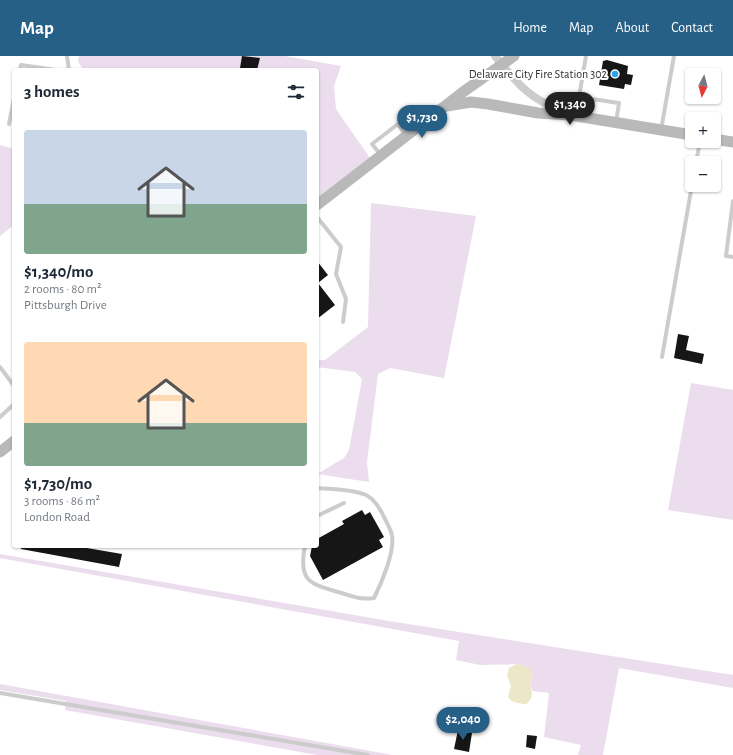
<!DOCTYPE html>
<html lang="en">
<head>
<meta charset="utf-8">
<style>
	:root { --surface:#fff; --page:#f6f6f7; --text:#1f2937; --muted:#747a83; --accent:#266087 }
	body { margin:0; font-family:"Alegreya Sans",sans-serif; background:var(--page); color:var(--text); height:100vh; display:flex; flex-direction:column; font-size:15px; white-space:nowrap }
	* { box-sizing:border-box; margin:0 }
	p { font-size:13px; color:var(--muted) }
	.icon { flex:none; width:22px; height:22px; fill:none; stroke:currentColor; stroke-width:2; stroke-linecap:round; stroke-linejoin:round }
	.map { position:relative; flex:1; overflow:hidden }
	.side { position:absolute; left:12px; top:12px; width:307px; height:480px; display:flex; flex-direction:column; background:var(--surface); border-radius:4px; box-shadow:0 1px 3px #0004 }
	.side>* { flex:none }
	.needle { width:26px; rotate:186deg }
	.fabs { position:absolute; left:685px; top:12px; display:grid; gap:8px }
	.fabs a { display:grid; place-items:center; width:36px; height:36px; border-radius:4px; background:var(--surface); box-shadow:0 1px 3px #0004; font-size:20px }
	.price { position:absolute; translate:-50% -34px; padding:0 9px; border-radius:14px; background:var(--accent); color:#fff; font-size:13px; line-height:26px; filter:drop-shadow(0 1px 2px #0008) }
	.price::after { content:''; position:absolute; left:50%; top:24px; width:12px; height:9px; margin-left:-6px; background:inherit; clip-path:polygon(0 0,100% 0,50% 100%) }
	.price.selected { background:#222; color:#fff }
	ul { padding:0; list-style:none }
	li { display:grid; align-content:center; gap:8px; height:212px; padding:0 12px }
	li span { display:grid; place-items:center; height:124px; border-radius:4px; color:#555 }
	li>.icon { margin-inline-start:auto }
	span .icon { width:72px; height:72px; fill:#fffc; stroke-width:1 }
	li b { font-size:17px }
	h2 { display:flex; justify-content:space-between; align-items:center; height:48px; padding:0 12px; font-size:17px }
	header { display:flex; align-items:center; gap:24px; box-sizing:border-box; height:56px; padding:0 20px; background:var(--accent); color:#fff }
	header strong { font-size:19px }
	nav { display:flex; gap:22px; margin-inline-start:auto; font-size:14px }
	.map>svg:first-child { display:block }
	.green { fill:#ebdded }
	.water { fill:#ede7c9 }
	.building { fill:#161616 }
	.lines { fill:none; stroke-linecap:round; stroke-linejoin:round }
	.lane { stroke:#ccc; stroke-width:4 }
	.street { stroke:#ccc; stroke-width:8 }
	.secondary { stroke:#b9b9b9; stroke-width:11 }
	.poi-dot { fill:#2fa3e8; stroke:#fff; stroke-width:1.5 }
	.labels { text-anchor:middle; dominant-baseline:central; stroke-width:4; stroke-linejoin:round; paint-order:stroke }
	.poi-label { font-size:12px; fill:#2f2f2f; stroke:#fff; text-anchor:end }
</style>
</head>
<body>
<header>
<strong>Map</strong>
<nav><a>Home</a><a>Map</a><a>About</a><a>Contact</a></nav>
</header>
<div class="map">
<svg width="733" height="699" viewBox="0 0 733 699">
	<rect width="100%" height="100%" fill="#fff"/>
	<g class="green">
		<polygon points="79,0 285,0 341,10 334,30 336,53 370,102 317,143 317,14 83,14 78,5"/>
		<polygon points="0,89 14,93 14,169 0,180"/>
		<polygon points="371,147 476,160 444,322 390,312 378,318 367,406 369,426 317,418 344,402 349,394 362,323 355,316 317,311 317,304 325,304 368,271"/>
		<polygon points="691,327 733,334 733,464 668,454"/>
		<polygon points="0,498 389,565 733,619 733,632 619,612 603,699 578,699 581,689 544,681 549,637 533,635 530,629 532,622 528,611 516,608 480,609 456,604 459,585 0,502"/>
		<polygon points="0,628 393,699 317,699 65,654 66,645 0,634"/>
	</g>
	<path class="water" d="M 516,608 L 528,611 L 533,617 L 530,629 C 533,636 533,641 527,648 C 520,648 512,647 508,641 L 511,630 L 507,619 L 509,612 Z"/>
	<g class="building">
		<polygon points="242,0 260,2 257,14 240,12"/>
		<polygon points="607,4 628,10 627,18 633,19 631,29 625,28 624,33 599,29 603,5"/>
		<polygon points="317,205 328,219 318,227 335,249 317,263"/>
		<polygon points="678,278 689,280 686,294 704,298 702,308 674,302"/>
		<polygon points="362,454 365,459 370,456 384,481 379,484 383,491 323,524 310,500 312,490 317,490 317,483 344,468 342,465"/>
		<polygon points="21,490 75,490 122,498 119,511 21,493"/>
		<polygon points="458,674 472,677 469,696 454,693"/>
		<polygon points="527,679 537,680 535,693 526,691"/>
	</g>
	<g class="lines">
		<g class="lane">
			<polyline points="67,0 69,14"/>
			<polyline points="20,14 21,9 56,14"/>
			<polyline points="579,41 586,0"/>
			<polyline points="576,59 579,41 619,47 616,66"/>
			<polyline points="9,68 14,43"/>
			<polyline points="661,74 674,0"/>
			<polyline points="380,98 372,88 398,68 406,80"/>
			<polyline points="696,107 700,85"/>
			<polyline points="733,145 726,200 733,201"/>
			<polyline points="317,161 341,191 336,218 346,243 343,266"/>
			<polyline points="662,301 692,129"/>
			<polyline points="0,311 14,330"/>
			<polyline points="0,361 14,348"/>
			<polyline points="317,460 344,447"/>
			<path d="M 305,490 C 298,524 309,528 338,536 C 353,540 358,544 374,542 C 381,528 395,496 392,480 C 391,472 385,464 382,457 C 378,450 374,443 366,439 C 352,433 332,433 317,432"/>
			<polyline points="0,637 368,699"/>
		</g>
		<path class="street" d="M 495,0 C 519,29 528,42 564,56"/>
		<g class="secondary">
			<polyline points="447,50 471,46 488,48 538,57 570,59 692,79"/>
			<polyline points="714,83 733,86"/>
			<polyline points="317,149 463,36 514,0"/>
			<polyline points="0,396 14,385"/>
		</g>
	</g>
	<circle class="poi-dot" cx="615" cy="18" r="4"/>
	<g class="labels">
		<g class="poi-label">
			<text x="607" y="18">Delaware City Fire Station 302</text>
		</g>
	</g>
</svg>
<div class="fabs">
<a><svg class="needle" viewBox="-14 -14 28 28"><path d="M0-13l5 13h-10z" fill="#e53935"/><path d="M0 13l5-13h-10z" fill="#747a83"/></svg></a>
<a>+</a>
<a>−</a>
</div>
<b class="price selected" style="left:570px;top:70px">$1,340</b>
<b class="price" style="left:422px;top:83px">$1,730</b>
<b class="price" style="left:463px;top:685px">$2,040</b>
<section class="side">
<h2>3 homes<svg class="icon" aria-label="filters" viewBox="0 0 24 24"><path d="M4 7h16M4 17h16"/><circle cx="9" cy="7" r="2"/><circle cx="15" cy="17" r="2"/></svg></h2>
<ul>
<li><span style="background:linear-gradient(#c9d6e8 60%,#7fa58c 0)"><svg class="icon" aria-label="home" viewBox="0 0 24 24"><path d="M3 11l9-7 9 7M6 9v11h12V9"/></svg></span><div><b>$1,340/mo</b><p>2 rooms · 80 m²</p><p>Pittsburgh Drive</p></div></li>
<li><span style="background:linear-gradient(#ffd9b3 65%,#7fa58c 0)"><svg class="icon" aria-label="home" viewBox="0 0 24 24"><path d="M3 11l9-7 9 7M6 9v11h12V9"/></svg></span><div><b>$1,730/mo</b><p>3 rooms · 86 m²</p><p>London Road</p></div></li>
</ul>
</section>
</div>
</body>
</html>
